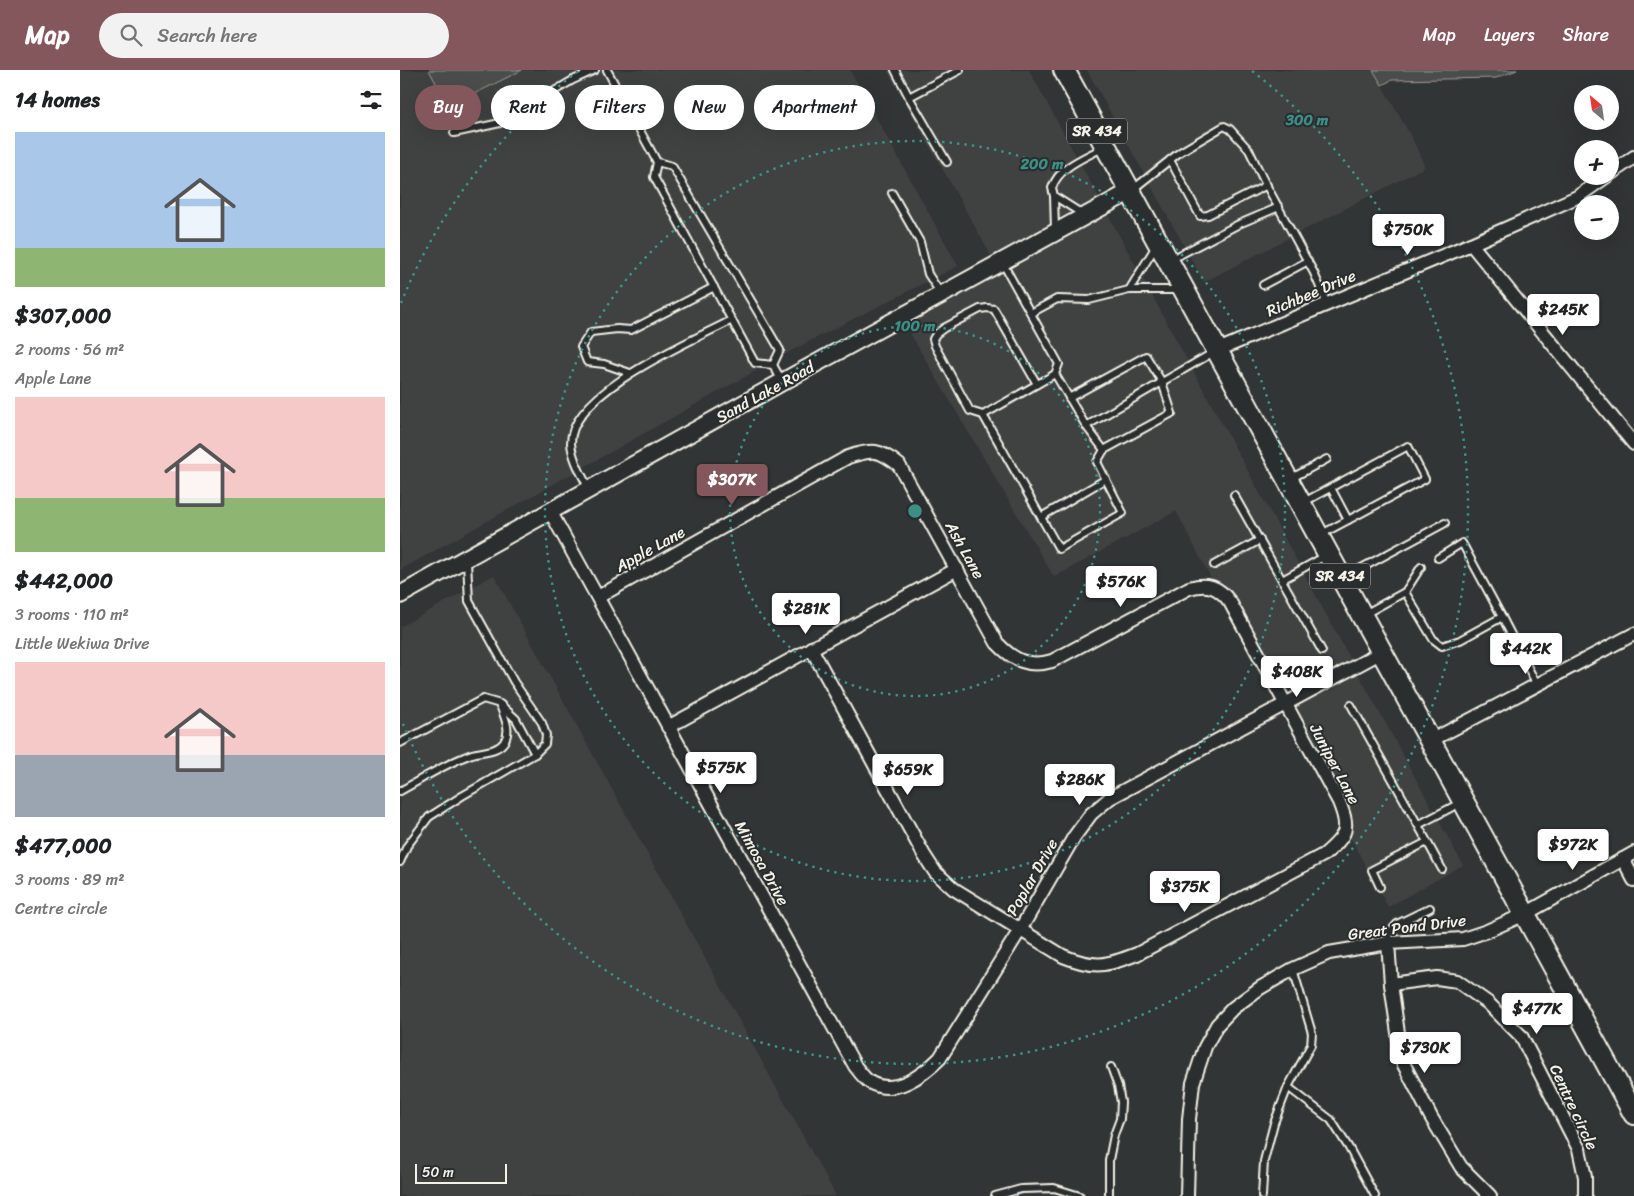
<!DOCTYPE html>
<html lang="en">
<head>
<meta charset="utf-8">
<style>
	:root { --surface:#fff; --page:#f2f2f2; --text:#202124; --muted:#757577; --accent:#84575d }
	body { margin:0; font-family:Sriracha,sans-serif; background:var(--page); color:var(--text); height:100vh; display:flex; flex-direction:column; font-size:19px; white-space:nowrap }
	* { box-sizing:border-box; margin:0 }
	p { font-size:16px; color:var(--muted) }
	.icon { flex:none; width:28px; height:28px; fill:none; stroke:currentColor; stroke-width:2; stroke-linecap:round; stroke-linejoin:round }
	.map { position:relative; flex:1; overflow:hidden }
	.side { display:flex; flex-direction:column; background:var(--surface); width:400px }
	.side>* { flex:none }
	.top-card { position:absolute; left:15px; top:15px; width:475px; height:45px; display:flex; gap:10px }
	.needle { width:32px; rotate:331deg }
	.tools { position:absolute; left:1174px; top:15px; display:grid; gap:10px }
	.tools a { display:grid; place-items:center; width:45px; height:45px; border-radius:50%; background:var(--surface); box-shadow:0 5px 20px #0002; font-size:25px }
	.scale { position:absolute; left:15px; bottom:12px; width:92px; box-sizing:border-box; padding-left:5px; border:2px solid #f4f1e8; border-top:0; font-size:14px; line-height:18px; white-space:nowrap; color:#f4f1e8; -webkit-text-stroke:4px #2a2d2e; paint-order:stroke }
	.price { position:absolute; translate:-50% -42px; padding:0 11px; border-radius:5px; background:#fff; color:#222; font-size:16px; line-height:32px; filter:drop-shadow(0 1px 2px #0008) }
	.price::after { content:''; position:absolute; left:50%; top:30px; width:15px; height:11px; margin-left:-8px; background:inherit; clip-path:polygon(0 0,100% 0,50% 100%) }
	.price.active { background:var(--accent); color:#fff }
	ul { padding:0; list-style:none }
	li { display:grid; align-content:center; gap:10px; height:265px; padding:0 15px }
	li span { display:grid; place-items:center; height:155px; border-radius:0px; color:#555 }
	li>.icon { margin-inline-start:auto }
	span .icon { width:90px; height:90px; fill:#fffc; stroke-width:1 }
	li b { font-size:21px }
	h2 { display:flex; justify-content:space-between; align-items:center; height:60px; padding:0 15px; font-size:21px }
	.chip { padding:0 18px; border-radius:22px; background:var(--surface); box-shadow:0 5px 20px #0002; font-size:18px; line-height:45px }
	.chip.active { background:var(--accent); color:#fff }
	header { display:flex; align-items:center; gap:30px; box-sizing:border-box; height:70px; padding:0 25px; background:var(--accent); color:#fff }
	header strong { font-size:24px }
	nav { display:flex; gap:28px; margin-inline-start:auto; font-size:18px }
	.search { width:350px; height:45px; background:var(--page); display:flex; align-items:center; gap:12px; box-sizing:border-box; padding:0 18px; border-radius:28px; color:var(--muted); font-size:19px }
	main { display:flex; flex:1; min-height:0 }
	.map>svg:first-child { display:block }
	.built { fill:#404242 }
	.green { fill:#4b4d4c; stroke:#a09f9a }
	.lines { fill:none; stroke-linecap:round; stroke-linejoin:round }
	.service-casing { stroke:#f4f1e8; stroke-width:10 }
	.minor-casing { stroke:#f4f1e8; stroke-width:16 }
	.tertiary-casing { stroke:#f4f1e8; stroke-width:20 }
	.primary-casing { stroke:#f4f1e8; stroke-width:24 }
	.service { stroke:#2a2d2e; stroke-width:6 }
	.minor { stroke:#2a2d2e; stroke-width:12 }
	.tertiary { stroke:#2a2d2e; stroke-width:16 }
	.primary { stroke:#2a2d2e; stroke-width:20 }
	.ring { fill:none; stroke:#3d8f86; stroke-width:2.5; stroke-dasharray:2.5 5 }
	.labels { text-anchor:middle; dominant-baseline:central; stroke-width:4; stroke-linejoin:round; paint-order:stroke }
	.shield { fill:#2a2d2e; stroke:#b7b6b0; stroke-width:1 }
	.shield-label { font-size:15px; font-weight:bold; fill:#f4f1e8 }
	.street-label { font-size:16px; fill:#f4f1e8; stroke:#2a2d2e }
	.centre { fill:#3d8f86; stroke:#2a2d2e; stroke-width:2.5 }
	.ring-label { font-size:15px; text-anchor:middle; font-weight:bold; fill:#3d8f86; stroke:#2a2d2e; stroke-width:4; stroke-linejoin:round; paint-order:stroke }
</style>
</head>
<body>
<header>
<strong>Map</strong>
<div class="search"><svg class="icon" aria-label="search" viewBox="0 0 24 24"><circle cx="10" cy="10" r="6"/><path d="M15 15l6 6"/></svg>Search here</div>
<nav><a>Map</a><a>Layers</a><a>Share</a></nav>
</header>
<main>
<section class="side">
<h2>14 homes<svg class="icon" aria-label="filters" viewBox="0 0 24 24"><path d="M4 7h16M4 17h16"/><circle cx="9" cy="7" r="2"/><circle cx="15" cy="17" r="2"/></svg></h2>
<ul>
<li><span style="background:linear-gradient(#a9c7e8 75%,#8fb573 0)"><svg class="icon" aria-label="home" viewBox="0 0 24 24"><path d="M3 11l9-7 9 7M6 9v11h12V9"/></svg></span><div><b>$307,000</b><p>2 rooms · 56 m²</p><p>Apple Lane</p></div></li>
<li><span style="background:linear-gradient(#f6c9c9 65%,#8fb573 0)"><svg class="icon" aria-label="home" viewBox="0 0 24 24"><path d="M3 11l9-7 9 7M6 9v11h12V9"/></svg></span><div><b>$442,000</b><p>3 rooms · 110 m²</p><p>Little Wekiwa Drive</p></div></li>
<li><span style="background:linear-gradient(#f6c9c9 60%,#9aa5b1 0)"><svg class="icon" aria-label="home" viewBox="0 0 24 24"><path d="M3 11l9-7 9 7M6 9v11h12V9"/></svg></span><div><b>$477,000</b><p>3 rooms · 89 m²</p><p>Centre circle</p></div></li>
</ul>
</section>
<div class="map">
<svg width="1234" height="1126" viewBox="0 0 1234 1126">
	<rect width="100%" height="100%" fill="#323535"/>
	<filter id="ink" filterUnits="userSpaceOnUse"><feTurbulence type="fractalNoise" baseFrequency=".02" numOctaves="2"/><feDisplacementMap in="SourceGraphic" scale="10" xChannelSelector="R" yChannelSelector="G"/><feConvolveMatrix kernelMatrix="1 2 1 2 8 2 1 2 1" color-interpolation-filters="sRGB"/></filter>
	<g filter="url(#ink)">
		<g class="built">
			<polygon points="0,0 450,0 558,196 400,276 0,500"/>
			<polygon points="487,0 629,0 700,130 593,189"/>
			<polygon points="687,0 973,0 1012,68 1025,97 804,212"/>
			<polygon points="707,143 951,590 887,626 835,529 821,513 812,510 776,441 654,507 504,253"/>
			<polygon points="94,505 436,1126 0,1126 0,557"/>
			<polygon points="958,603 1063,795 988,837 950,767 953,757 952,756 951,745 945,730 894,638"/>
		</g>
		<g class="green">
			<polygon points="29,0 122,0 66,28 55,29 43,26"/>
			<polygon points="973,0 1117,0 1096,8 992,10 982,15"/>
		</g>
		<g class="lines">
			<defs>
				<g id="service">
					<polyline points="207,0 257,92 254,107 355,293 373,295"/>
					<polyline points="495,0 509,27"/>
					<polyline points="54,63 100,53 173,10 195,0"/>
					<polyline points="770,90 800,146 808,145 867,115"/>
					<polyline points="257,92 272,96 380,280 373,295"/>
					<polyline points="547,92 509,27 560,0"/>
					<polyline points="732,120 780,82 824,56 830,59 849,80 863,109 914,203 927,234"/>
					<polyline points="492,123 520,172 528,204 541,224"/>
					<path d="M 654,126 L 652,118 C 659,96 685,88 704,77"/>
					<polyline points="655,160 654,126 684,145"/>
					<polyline points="770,190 839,154 879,137"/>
					<polyline points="602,192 659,294 655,304 686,356 814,282"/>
					<polyline points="863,215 908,191"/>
					<polyline points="729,220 756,176"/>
					<polyline points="631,243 657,229 689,230 729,220 780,220"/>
					<polyline points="373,295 382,311"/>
					<polyline points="230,303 204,294 187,292 181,277 191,262 217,259 231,260 314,217"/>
					<polyline points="655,304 583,345 659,479 723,443 697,392 704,380"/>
					<polyline points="669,328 746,286 762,312 772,343 704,380 686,356"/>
					<polyline points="583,345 570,341 535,276 533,269 536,264 544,258 580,239 587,238 594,239 637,314"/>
					<polyline points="890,409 927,389"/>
					<polyline points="931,418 948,450"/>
					<path d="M 189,419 C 182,405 172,389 171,373 C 170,322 292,271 332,250"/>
					<polyline points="834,425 922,581"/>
					<polyline points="904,432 1008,376 1025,409 920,465"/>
					<polyline points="641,447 706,409"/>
					<polyline points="1038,488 1062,473 1102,547"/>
					<polyline points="814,495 860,470"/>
					<polyline points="943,508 1045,453"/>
					<polyline points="882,510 925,486"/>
					<polyline points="1005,522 1021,497"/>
					<polyline points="963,545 1005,522 1033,569 1042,576 1060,570 1102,547 1137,615"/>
					<polyline points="951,635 1018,755"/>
					<polyline points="0,673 83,629 100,634 116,649 135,684"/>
					<path d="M 0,721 C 22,709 48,692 72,684 C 83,681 97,682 104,672 C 112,660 104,647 100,635"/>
					<polyline points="0,792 7,776 29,747 62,726 135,684 145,674 146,665 142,653 114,612 69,531 67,491"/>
					<polyline points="1042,799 1018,755 1060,733"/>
					<polyline points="980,817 972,800 1027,772"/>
					<polyline points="988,873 990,862 997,854 1030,838"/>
					<polyline points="888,1017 931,1050 949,1078 975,1126"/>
					<polyline points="595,1126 621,1119 654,1118 680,1126"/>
					<polyline points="709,1126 709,1090 714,1065 720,1049 721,1032 718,1016 711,997"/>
					<polyline points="862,1126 864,1091 874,1053 888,1017 911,975 912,963 893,899"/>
				</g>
				<g id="minor">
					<polyline points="1210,104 1234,87"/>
					<polyline points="1071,174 1234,374"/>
					<polyline points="818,280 1071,174 1177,127 1207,106"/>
					<path d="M 150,441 L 455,996 C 459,1001 464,1009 471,1013 C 495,1026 523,1005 540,988 L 620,860 L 674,767 L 691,744 L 710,728 L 982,582"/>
					<path d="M 198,527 L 448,387 C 473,379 479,379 499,395 L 597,573 C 613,590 628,598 652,591 L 789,518 C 808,513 818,516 830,532 L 939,732 C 950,759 947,765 925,784 L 737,884 C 706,896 695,899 663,886 L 554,819 L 535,802 L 524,785 L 411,578"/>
					<polyline points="268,657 557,499"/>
					<polyline points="1030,671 1234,564"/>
					<polyline points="1223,789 1234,810"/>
					<polyline points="988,873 991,914 1002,991 1031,1047 1061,1097 1090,1126"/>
					<polyline points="991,914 1037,908 1057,911 1088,933 1121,966 1179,1079 1185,1107 1185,1126"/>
					<polyline points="787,1126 789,1049 793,1013 805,977 817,955 833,938 860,918 893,899 929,883 988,873 1063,869 1087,861 1125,844 1234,783"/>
				</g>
				<polyline id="tertiary" points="0,525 382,312 731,121"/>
				<polyline id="primary" points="664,0 1234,1044"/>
			</defs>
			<use href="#service" class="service-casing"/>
			<use href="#minor" class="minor-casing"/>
			<use href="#tertiary" class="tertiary-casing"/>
			<use href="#primary" class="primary-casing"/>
			<use href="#service" class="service"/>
			<use href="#minor" class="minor"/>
			<use href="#tertiary" class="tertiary"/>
			<use href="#primary" class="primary"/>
		</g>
	</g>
	<g class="ring">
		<circle cx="515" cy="441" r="185"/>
		<circle cx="515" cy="441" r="370"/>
		<path d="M1 233A554 554 0 0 1 178 1M852 1A554 554 0 1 1 1 649"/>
	</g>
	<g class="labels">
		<g class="shield">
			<rect x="667" y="48.5" width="60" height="25" rx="4"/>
			<rect x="910" y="493.5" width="60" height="25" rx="4"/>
		</g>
		<g class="shield-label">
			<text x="697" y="61">SR 434</text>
			<text x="940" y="506">SR 434</text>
		</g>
		<g class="street-label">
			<text transform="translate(911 223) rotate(-23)">Richbee Drive</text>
			<text transform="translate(365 322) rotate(-29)">Sand Lake Road</text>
			<text transform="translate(250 479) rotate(-29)">Apple Lane</text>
			<text transform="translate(565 480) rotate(61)">Ash Lane</text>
			<text transform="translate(935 694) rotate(62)">Juniper Lane</text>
			<text transform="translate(362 793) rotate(61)">Mimosa Drive</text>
			<text transform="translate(632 807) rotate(-60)">Poplar Drive</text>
			<text transform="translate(1007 857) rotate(-7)">Great Pond Drive</text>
			<text transform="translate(1174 1037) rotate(65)">Centre circle</text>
		</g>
	</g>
	<circle cx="515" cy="441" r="8" class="centre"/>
	<g class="ring-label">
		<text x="907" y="55">300 m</text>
		<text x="642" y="99">200 m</text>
		<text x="515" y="261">100 m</text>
	</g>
</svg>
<div class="tools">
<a><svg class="needle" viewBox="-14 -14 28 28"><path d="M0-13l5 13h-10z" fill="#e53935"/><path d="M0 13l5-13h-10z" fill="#757577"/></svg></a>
<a>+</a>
<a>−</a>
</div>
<div class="scale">50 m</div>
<b class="price" style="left:1008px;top:186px">$750K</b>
<b class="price" style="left:1163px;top:266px">$245K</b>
<b class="price active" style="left:332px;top:436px">$307K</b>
<b class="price" style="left:721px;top:538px">$576K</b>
<b class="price" style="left:406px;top:565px">$281K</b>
<b class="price" style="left:1126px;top:605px">$442K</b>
<b class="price" style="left:897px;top:628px">$408K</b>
<b class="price" style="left:321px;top:724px">$575K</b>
<b class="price" style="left:508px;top:726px">$659K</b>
<b class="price" style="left:680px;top:736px">$286K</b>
<b class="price" style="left:1173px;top:801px">$972K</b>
<b class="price" style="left:785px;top:843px">$375K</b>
<b class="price" style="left:1137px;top:965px">$477K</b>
<b class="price" style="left:1025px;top:1004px">$730K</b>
<div class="top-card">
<a class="chip active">Buy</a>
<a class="chip">Rent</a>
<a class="chip">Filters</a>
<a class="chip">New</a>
<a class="chip">Apartment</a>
</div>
</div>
</main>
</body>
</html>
